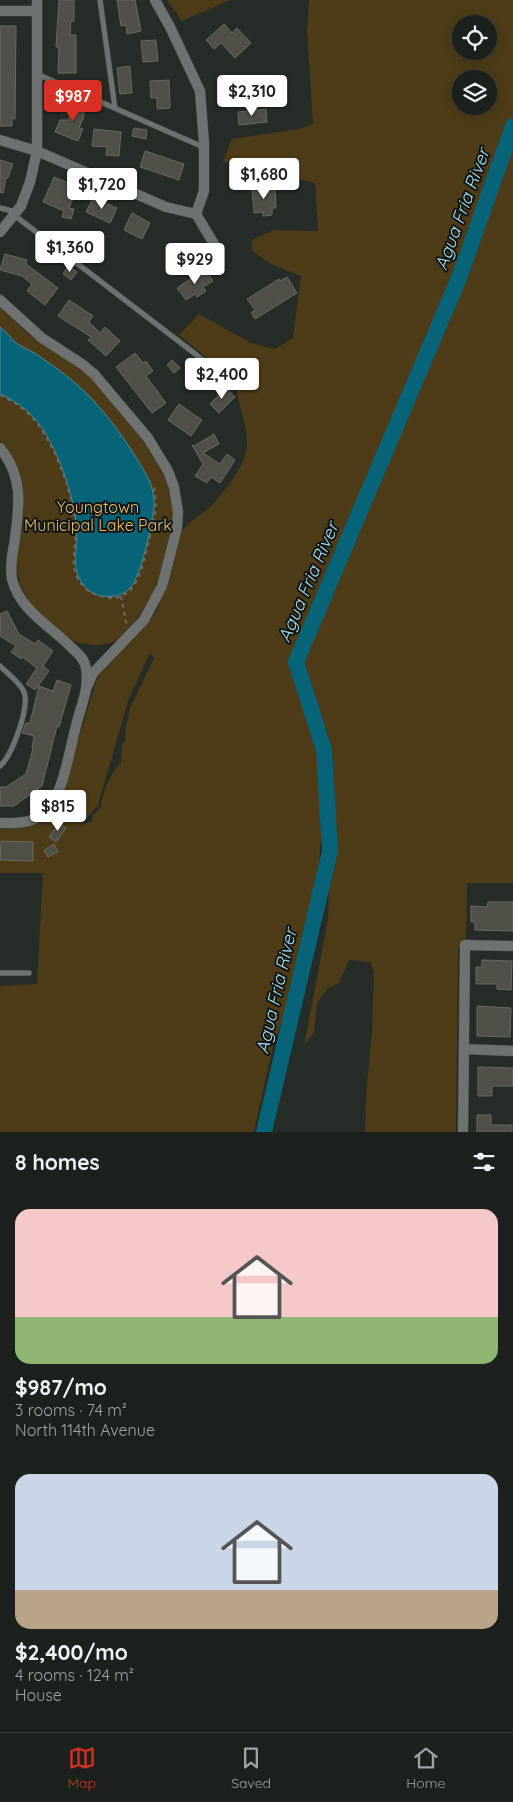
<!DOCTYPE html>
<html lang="en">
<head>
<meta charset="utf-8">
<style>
	:root { --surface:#1c211d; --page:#292e2a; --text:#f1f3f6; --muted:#a0a3a4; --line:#3a3e3b; --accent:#d93025 }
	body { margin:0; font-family:Quicksand,sans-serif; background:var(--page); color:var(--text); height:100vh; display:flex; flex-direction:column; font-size:19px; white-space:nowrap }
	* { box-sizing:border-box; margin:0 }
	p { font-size:16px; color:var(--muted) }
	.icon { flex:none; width:28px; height:28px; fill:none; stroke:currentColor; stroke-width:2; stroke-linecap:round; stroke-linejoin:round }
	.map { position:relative; height:1132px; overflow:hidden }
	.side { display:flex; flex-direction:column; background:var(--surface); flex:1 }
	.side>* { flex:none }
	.buttons { position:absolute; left:452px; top:15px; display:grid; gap:10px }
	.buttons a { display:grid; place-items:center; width:45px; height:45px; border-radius:50%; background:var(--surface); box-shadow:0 2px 12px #0003,0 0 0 1px var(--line); font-size:25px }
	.price { position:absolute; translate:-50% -42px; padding:0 11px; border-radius:5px; background:#fff; color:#222; font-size:16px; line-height:32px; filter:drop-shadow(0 1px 2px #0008) }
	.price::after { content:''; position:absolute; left:50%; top:30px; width:15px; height:11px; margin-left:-8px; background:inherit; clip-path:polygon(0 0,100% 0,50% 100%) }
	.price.selected { background:var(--accent); color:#fff }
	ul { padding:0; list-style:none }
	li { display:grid; align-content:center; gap:10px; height:265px; padding:0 15px }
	li span { display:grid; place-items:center; height:155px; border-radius:15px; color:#555 }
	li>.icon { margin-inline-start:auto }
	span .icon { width:90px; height:90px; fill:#fffc; stroke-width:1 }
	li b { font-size:21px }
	h2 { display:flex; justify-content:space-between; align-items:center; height:60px; padding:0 15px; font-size:21px }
	.dock { display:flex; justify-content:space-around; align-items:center; height:70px; border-top:1px solid var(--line); background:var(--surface); font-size:14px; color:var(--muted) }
	.dock a { display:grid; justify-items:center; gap:2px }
	.dock .selected { color:var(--accent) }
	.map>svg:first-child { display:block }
	.green { fill:#4e3c18; fill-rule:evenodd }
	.water { fill:#076478; stroke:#488b98 }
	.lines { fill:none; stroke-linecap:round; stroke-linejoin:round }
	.river { stroke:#076478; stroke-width:16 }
	.building { fill:#4f5148; stroke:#686a62 }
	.lane-casing { stroke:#444a45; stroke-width:6 }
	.street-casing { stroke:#444a45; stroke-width:11 }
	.path { stroke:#656b66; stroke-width:2; stroke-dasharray:4 4; stroke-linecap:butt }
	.lane { stroke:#6e7372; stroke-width:5 }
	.street { stroke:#6e7372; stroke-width:10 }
	.labels { text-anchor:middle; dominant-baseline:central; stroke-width:4; stroke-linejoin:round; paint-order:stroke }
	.park-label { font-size:16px; fill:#e8c06d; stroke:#111411 }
	.water-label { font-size:18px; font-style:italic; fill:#a6e3f6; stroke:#111411 }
</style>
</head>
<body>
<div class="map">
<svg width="513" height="1132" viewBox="0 0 513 1132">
	<rect width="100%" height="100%" fill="#262c27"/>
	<g class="green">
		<polygon points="167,0 230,0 182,21"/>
		<path d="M 309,0 L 513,0 L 513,883 L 467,883 L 466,939 L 461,943 L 458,950 L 456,1132 L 365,1132 L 366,1096 L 372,1032 L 374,971 L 370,962 L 349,960 L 339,983 L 327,989 L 317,1004 L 314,1032 L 304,1046 L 328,919 L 333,757 L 326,727 L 318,739 L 321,837 L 314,929 L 304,951 L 299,975 L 273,1046 L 254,1132 L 0,1132 L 0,986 L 37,984 L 43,873 L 0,873 L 0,829 C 31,828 46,825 61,796 L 96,682 L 100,674 L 156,612 L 168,583 L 182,531 C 190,520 202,515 211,506 C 223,493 243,469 246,451 C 250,435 240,408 237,391 L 238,383 L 179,335 L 199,314 L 251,343 L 275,349 L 293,338 L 301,276 L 271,264 L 252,251 L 252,240 L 274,230 L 318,231 L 315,183 L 223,161 L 232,139 L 299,129 L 313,124 L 307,31 ZM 461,24 L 489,24 L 489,51 L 461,51 ZM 461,79 L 489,79 L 489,106 L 461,106 ZM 150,653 L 154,658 L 130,708 L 126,726 L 125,741 L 122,746 L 121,762 L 114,771 L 107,784 L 101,802 L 101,808 L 93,815 L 92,821 L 80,825 L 98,805 L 129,698 Z"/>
		<path d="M 0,305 C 12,318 24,332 38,341 C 52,351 67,357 80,368 C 109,392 170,467 173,503 C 175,522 170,538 165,555 C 158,582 150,605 131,626 C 127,631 121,638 115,641 C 104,647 80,646 71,639 C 53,625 32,611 23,590 C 15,574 17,558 20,541 C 26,501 29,472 0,440 Z"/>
	</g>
	<path class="water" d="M 0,327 C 6,332 11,338 16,343 C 22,347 29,350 36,354 C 52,365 70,377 84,391 C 109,415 130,446 147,476 C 152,485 154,495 154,505 C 153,522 141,576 130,588 C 121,598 102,599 91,592 C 66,575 80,546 76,522 C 72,488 53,432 26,410 C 18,403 9,398 0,394 Z"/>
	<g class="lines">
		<polyline class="river" points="264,1132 330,851 324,750 296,662 459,278 513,126"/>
	</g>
	<g class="building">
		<polygon points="59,0 74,0 74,21 71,21 70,35 76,35 76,73 58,73 59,47 56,47"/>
		<polygon points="117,0 135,0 141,31 127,34 126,25 121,26"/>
		<polygon points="224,24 232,33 237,28 251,43 235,58 221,43 214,49 206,40"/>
		<polygon points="0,26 16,26 15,119 12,119 12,126 0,126"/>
		<polygon points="156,40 158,61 143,62 141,41"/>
		<polygon points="130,66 132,93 120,94 117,68"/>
		<polygon points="169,80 170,108 157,109 157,98 151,98 150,81"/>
		<polygon points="74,98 84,99 84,116 79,128 83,129 78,141 55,132 60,120 68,120 71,114 74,114"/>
		<polygon points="266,109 267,122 239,125 238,112"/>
		<polygon points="134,128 147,130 146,139 132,136"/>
		<polygon points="94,129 121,132 119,156 106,155 107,147 92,146"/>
		<polygon points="145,151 184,164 179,180 140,167"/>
		<polygon points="0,160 13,164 8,178 6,178 3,193 0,192"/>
		<polygon points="54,177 78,187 69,208 74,209 71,219 62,217 64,211 43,202"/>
		<polygon points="275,187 276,208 272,208 272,215 263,216 263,212 254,213 252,188"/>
		<polygon points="93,198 117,208 110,223 86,212"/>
		<polygon points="132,213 150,223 142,239 124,230"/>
		<polygon points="5,254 27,260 26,264 58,288 45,305 27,291 32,284 22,276 0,270"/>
		<polygon points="68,266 77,272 71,280 63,274"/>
		<polygon points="205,269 213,281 203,287 206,291 197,297 195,294 186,300 177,288"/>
		<polygon points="287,277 297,293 255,319 251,313 255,310 247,299 279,279 280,281"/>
		<polygon points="69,300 93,316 89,322 100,333 105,327 120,341 106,356 88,340 91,337 58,316"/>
		<polygon points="135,353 143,363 146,361 153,371 146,376 166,403 152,413 116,367"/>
		<polygon points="172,360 180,368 174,373 167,365"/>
		<polygon points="226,388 235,397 219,413 210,404"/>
		<polygon points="179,404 202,420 191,436 168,420"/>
		<polygon points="214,434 219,444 203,453 220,464 227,454 235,460 220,483 211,477 207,483 195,476 203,464 192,445 194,446"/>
		<polygon points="7,611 19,634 35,644 38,640 53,651 43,666 49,671 35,690 26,684 37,668 22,657 21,659 11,652 16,646 0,636 0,614"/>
		<polygon points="57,680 71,685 59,727 57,726 42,786 14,806 0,806 0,787 6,787 26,774 33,749 32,748 34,736 22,733 26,723 30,723 39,686 53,691"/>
		<polygon points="59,823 66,828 56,842 49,837"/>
		<polygon points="1,841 33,842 33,861 0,860"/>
		<polygon points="54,844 58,852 48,857 44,850"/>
		<polygon points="488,902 513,902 513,931 475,930 475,922 471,922 471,906 487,907"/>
		<polygon points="482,960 512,961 511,990 497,989 497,984 476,984 476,967 482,967"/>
		<polygon points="477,1006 511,1008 510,1037 477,1036"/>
		<polygon points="478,1067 513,1068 513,1086 492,1086 492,1096 478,1096"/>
		<polygon points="477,1115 491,1115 491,1125 512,1125 512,1132 477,1132"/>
	</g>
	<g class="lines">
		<defs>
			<g id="lane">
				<polyline points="100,0 115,108"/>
				<polyline points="37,74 203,147"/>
				<polyline points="0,208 16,212"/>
				<polyline points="14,215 194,353 231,384"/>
				<path d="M 0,666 C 8,674 20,682 24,692 C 30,707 12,756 0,766"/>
				<polyline points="0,973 29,973"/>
			</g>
			<g id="street">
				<polyline points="155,0 170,27 200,91 204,143 204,191 196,214 214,244"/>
				<polyline points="0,11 37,11"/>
				<polyline points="0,140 37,151 166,207 196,214"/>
				<polyline points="0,232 21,206 30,182 37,151 37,0"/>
				<polyline points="0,300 42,338 82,364 94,374 148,438 168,471 174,487 178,512 177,528 162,586 144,620 93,673 86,689"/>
				<path d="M 0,448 C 25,479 19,508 14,545 C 12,556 10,567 12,579 C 19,610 52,627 73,649 C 76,652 81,656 83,660 C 88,668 87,681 86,690 C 83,703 78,717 75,730 C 69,752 63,795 46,811 C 33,824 17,823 0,823"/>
				<polyline points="464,1049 513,1051"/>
				<polyline points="463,1132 465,945 513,946"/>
			</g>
		</defs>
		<use href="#lane" class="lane-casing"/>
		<use href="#street" class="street-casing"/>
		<g class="path">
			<path d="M 0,395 C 8,399 16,403 23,409 C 51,431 72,489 75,524 C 78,550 64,573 89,591 C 95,595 103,597 110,598 C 137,599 142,567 147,548 C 152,526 160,507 153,485"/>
			<polyline points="121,596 127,626"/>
		</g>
		<use href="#lane" class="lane"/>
		<use href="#street" class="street"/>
	</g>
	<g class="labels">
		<g class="park-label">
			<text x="98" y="507">Youngtown<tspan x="98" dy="18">Municipal Lake Park</tspan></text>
		</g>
		<g class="water-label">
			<text transform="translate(462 209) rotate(-70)">Agua Fria River</text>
			<text transform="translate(308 582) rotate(-67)">Agua Fria River</text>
			<text transform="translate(276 991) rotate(-77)">Agua Fria River</text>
		</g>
	</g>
</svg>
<div class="buttons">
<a><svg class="icon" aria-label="locate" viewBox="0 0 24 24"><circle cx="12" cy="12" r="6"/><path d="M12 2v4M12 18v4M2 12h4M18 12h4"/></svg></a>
<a><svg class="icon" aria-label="layers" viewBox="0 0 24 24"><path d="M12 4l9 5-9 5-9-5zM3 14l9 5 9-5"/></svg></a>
</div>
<b class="price" style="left:252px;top:117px">$2,310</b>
<b class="price selected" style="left:73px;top:122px">$987</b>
<b class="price" style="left:264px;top:200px">$1,680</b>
<b class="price" style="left:102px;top:210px">$1,720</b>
<b class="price" style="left:70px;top:273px">$1,360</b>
<b class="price" style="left:195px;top:285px">$929</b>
<b class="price" style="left:222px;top:400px">$2,400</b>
<b class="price" style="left:58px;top:832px">$815</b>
</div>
<section class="side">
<h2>8 homes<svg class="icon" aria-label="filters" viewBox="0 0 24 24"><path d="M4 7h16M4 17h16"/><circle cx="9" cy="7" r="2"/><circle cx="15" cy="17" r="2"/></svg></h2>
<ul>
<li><span style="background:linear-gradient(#f6c9c9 70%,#8fb573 0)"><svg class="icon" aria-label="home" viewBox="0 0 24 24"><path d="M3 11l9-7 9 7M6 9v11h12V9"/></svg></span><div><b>$987/mo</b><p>3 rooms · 74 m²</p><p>North 114th Avenue</p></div></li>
<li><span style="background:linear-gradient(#c9d6e8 75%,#b9a48a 0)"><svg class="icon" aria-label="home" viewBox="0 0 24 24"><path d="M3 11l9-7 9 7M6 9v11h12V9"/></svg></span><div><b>$2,400/mo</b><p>4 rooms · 124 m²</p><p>House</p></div></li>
</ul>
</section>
<nav class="dock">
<a class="selected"><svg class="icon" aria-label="map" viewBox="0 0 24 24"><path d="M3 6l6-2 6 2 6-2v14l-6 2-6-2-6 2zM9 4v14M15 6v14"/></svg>Map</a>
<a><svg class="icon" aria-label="saved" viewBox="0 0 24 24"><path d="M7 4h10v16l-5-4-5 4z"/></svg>Saved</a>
<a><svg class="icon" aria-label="home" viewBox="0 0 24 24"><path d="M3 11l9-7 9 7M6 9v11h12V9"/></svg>Home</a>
</nav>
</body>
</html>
